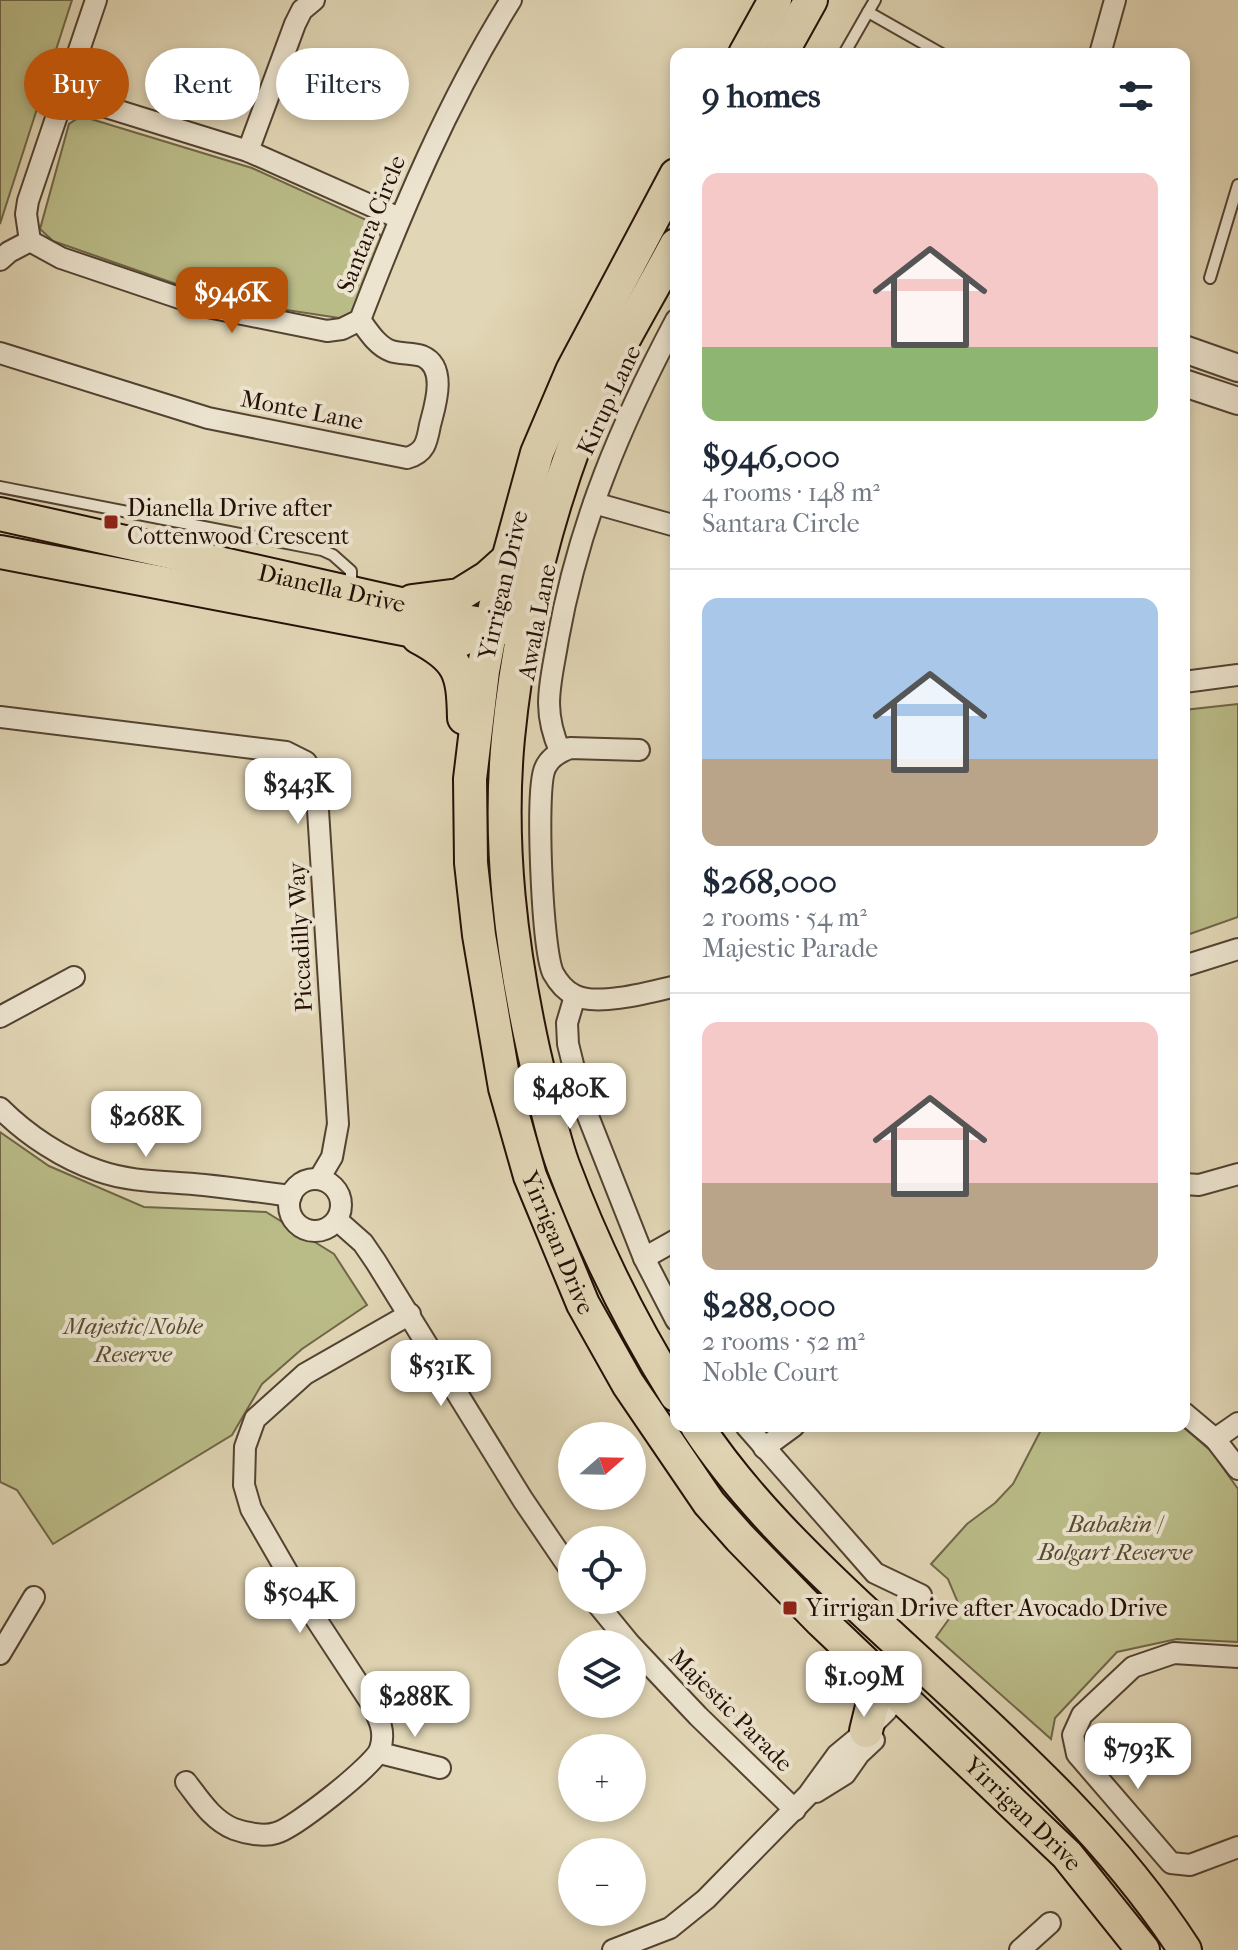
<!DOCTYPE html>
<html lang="en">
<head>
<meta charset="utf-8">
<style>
	:root { --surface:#fff; --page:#f6f6f7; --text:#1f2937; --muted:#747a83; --line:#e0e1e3; --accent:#b45309 }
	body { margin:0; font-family:"IM FELL French Canon",serif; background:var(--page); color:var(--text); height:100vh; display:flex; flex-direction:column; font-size:30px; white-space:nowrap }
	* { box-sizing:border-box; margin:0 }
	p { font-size:26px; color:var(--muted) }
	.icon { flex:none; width:44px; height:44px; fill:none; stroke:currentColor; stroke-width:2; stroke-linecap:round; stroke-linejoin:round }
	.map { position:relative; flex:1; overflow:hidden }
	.sheet { position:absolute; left:670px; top:48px; width:520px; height:1384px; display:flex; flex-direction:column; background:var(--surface); border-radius:16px; box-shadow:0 4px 12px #0003 }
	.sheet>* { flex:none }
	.top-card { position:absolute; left:24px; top:48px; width:526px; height:72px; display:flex; gap:16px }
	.needle { width:52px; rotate:70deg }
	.tools { position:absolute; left:558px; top:1422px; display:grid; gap:16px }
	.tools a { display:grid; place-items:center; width:88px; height:88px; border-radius:50%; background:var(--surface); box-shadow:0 4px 12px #0003; font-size:40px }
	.price { position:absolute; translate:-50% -68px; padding:0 18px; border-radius:16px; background:#fff; color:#222; font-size:26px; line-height:52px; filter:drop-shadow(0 2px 4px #0008) }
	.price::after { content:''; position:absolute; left:50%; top:48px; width:24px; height:18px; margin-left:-12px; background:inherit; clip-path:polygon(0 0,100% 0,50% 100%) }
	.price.selected { background:var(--accent); color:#fff }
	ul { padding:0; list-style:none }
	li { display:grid; align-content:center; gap:16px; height:424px; padding:0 32px }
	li+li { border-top:2px solid var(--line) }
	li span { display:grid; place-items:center; height:248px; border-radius:16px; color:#555 }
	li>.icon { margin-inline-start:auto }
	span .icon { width:144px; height:144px; fill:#fffc; stroke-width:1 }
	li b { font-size:34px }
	h2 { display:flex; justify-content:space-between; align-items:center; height:96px; padding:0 32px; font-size:34px }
	.tag { padding:0 28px; border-radius:36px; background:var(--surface); box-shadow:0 4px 12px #0003; font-size:28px; line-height:72px }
	.tag.selected { background:var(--accent); color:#fff }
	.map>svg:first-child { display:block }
	.green { fill:#babc88; stroke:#6f6647; stroke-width:2 }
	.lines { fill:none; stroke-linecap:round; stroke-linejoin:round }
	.service-casing { stroke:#534232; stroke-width:14 }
	.minor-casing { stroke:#534232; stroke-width:24 }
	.tertiary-casing { stroke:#534232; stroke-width:30 }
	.primary-casing { stroke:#241006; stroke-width:36 }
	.service { stroke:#ece4cf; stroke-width:10 }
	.minor { stroke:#ece4cf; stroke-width:20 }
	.tertiary { stroke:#ece4cf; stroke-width:26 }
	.primary { stroke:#e1d6b5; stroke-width:32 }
	.poi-dot { fill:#8f2418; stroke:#ece4cf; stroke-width:3 }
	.labels { text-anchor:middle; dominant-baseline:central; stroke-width:8; stroke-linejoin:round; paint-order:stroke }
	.street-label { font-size:24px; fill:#241006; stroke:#ece4cf }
	.poi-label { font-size:24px; fill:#241006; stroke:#ece4cf; text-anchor:start }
	.park-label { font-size:24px; font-style:italic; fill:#584c34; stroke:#ece4cf }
</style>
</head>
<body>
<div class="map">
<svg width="1238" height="1950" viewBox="0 0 1238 1950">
	<rect width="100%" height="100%" fill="#e1d6b5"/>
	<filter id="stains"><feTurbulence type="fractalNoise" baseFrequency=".0025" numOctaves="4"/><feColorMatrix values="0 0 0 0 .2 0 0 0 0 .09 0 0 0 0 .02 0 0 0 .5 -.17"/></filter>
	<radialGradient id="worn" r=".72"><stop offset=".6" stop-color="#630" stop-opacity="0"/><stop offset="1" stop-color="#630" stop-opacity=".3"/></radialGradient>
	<g class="green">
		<polygon points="0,0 72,0 0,224"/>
		<polygon points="81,116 252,168 373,223 381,237 355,311 339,318 222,300 53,241 40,229 69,124"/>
		<polygon points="1238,704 1238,917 1184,936 1184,710"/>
		<polygon points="0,1132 49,1166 144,1207 266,1212 334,1254 367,1305 302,1349 262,1384 232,1435 53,1544 17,1490 0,1482"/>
		<polygon points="1043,1426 1182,1426 1211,1451 1238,1489 1238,1642 1177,1639 1117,1652 1055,1718 1051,1739 936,1637 959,1605 948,1579 931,1564 967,1524 995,1503 1013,1484"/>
	</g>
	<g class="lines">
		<defs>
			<g id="service">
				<polyline points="875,0 868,12 942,54"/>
				<polyline points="844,54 868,12"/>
				<polyline points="1210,278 1238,185"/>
				<polyline points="0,487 322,550 333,555 351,571 351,587"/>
			</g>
			<g id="minor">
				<path d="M 96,0 L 28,201 L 26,214 L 30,241 L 61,258 L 203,306 L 327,331 L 342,329 L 360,320 C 402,210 448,101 511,0"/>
				<polyline points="1100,54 1115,0"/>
				<polyline points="64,94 248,151 399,218"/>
				<polyline points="248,151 295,24 302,10 314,0"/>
				<polyline points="0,260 9,252 30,241"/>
				<path d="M 0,353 L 208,418 L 407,458 C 425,453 427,442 430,425 C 435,406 448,367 422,356 C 412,353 400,354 391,351 C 377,346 368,331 360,320"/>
				<polyline points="594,503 676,526"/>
				<polyline points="1184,682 1238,675"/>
				<polyline points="0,717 286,752 306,762 316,779 338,1124 332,1157 319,1179"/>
				<path d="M 639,750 L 570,748 C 559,752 548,758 544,771 C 536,798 542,948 553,973 C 558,982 564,990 574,995 C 596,1007 651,992 676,986"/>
				<path d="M 560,751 C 541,708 551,683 558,639 C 579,522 621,424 676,320"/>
				<polyline points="1184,966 1238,949"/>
				<polyline points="575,996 567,1023 568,1044 582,1101 644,1258 676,1320"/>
				<polyline points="0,1017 74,977"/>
				<path d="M 0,1108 C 27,1135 63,1159 99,1171 C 133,1183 169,1181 204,1185 C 233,1188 262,1192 291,1196"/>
				<circle cx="315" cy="1205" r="26"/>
				<polyline points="1184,1184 1199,1185 1238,1174"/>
				<polyline points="337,1220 363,1243 376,1262 523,1500 572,1572"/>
				<polyline points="644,1258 676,1240"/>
				<polyline points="1184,1413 1215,1439 1238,1469"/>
				<polyline points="746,1426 875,1573 921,1595"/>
				<polyline points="1215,1439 1238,1423"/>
				<polyline points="764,1448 794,1426"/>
				<polyline points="594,1600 630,1644"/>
				<polyline points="632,1646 698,1716 795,1810"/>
				<polyline points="0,1654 34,1597"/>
				<polyline points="1238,1657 1174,1653 1133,1667 1082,1715 1073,1735 1077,1754 1171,1863 1190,1865 1238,1847"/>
				<polyline points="380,1753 440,1768"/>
				<path d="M 186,1782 C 200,1800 212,1820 234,1829 C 245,1833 264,1837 276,1833 C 293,1829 375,1765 380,1749 C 386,1732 379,1718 371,1703 L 304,1601 L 251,1509 L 244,1485 L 245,1447 L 255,1419 L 305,1374 L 410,1314"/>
				<polyline points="816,1792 845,1774 859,1754 874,1740"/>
				<polyline points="613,1950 670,1928 706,1899 808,1795 837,1755 866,1731 886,1711 899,1692 926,1670"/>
				<polyline points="1020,1950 1050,1923"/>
			</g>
			<g id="tertiary">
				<polyline points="1184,349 1238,368"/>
				<polyline points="1184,383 1238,401"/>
			</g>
			<g id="primary">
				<polyline points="745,54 775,0"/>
				<polyline points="781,54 811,0"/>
				<path id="s1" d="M 676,175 L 572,371 L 537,453 L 495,607 L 483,671 L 470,779 L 471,863 L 479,935 L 505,1088 L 530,1176 L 583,1304 L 628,1384 L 709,1503 L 740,1538 L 821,1621 L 1067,1855 L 1143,1950"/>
				<path d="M 676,245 C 643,307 600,375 576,441 C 541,536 518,637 508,738 C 498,844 511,949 534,1053 C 543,1090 550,1129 563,1165 C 593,1245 631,1323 676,1395"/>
				<path id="s2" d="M 0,514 L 401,604 L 464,621 L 512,629"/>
				<polyline points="0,552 461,640"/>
				<polyline points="412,601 459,595 488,577 507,560"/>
				<path d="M 418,637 C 460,659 463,673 464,718"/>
				<path d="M 697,1426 C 743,1496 807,1558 868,1615 C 980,1720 1101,1820 1185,1950"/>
				<polyline points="866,1731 879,1678 876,1671"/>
			</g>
		</defs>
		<use href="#service" class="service-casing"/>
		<use href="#minor" class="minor-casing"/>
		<use href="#tertiary" class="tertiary-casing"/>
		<use href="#primary" class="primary-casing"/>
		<use href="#service" class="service"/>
		<use href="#minor" class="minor"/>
		<use href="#tertiary" class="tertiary"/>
		<use href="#primary" class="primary"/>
	</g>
	<g class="poi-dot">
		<rect x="103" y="514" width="16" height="16" rx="4"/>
		<rect x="782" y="1600" width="16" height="16" rx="4"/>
	</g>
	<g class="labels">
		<g class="street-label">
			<text transform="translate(371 224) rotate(-68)">Santara Circle</text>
			<text transform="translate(609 400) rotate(-65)">Kirup Lane</text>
			<text transform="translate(302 410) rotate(11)">Monte Lane</text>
			<text transform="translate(503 585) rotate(-77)">Yirrigan Drive</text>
			<text stroke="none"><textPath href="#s2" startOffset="340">Dianella Drive</textPath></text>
			<text transform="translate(537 622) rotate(-79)">Awala Lane</text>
			<text transform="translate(300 937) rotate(-93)">Piccadilly Way</text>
			<text stroke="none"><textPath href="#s1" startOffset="1120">Yirrigan Drive</textPath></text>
			<text transform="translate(731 1710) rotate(45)">Majestic Parade</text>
			<text stroke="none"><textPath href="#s1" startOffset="1864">Yirrigan Drive</textPath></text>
		</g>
		<g class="poi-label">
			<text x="127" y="508">Dianella Drive after<tspan x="127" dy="28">Cottenwood Crescent</tspan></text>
			<text x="806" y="1608">Yirrigan Drive after Avocado Drive</text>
		</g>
		<g class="park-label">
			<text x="133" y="1326">Majestic/Noble<tspan x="133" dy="28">Reserve</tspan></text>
			<text x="1115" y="1524">Babakin /<tspan x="1115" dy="28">Bolgart Reserve</tspan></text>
		</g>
	</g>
	<rect width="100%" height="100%" filter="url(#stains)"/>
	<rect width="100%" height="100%" fill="url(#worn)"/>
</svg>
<div class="tools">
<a><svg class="needle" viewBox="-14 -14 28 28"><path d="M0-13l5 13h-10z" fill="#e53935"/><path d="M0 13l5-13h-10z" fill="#747a83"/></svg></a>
<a><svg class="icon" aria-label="locate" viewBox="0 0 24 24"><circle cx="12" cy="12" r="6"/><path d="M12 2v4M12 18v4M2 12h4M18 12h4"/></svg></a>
<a><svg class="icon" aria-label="layers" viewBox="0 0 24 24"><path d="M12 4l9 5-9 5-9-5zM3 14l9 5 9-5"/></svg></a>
<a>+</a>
<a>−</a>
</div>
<b class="price selected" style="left:232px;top:335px">$946K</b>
<b class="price" style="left:298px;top:826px">$343K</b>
<b class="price" style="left:570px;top:1131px">$480K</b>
<b class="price" style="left:146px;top:1159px">$268K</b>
<b class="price" style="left:441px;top:1408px">$531K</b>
<b class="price" style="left:300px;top:1635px">$504K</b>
<b class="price" style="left:864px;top:1719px">$1.09M</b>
<b class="price" style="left:415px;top:1739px">$288K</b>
<b class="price" style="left:1138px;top:1791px">$793K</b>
<div class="top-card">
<a class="tag selected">Buy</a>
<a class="tag">Rent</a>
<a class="tag">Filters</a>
</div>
<section class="sheet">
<h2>9 homes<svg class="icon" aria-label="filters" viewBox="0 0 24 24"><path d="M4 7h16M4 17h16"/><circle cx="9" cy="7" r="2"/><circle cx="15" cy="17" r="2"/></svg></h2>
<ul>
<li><span style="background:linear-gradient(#f6c9c9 70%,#8fb573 0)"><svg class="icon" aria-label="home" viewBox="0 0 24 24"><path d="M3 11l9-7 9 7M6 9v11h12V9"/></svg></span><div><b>$946,000</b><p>4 rooms · 148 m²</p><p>Santara Circle</p></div></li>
<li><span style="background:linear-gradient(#a9c7e8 65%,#b9a48a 0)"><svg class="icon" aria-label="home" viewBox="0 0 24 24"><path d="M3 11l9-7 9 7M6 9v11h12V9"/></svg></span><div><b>$268,000</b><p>2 rooms · 54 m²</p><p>Majestic Parade</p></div></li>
<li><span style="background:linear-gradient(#f6c9c9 65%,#b9a48a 0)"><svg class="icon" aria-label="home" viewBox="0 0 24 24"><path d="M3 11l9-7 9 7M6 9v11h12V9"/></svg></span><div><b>$288,000</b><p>2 rooms · 52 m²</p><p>Noble Court</p></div></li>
</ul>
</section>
</div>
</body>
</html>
